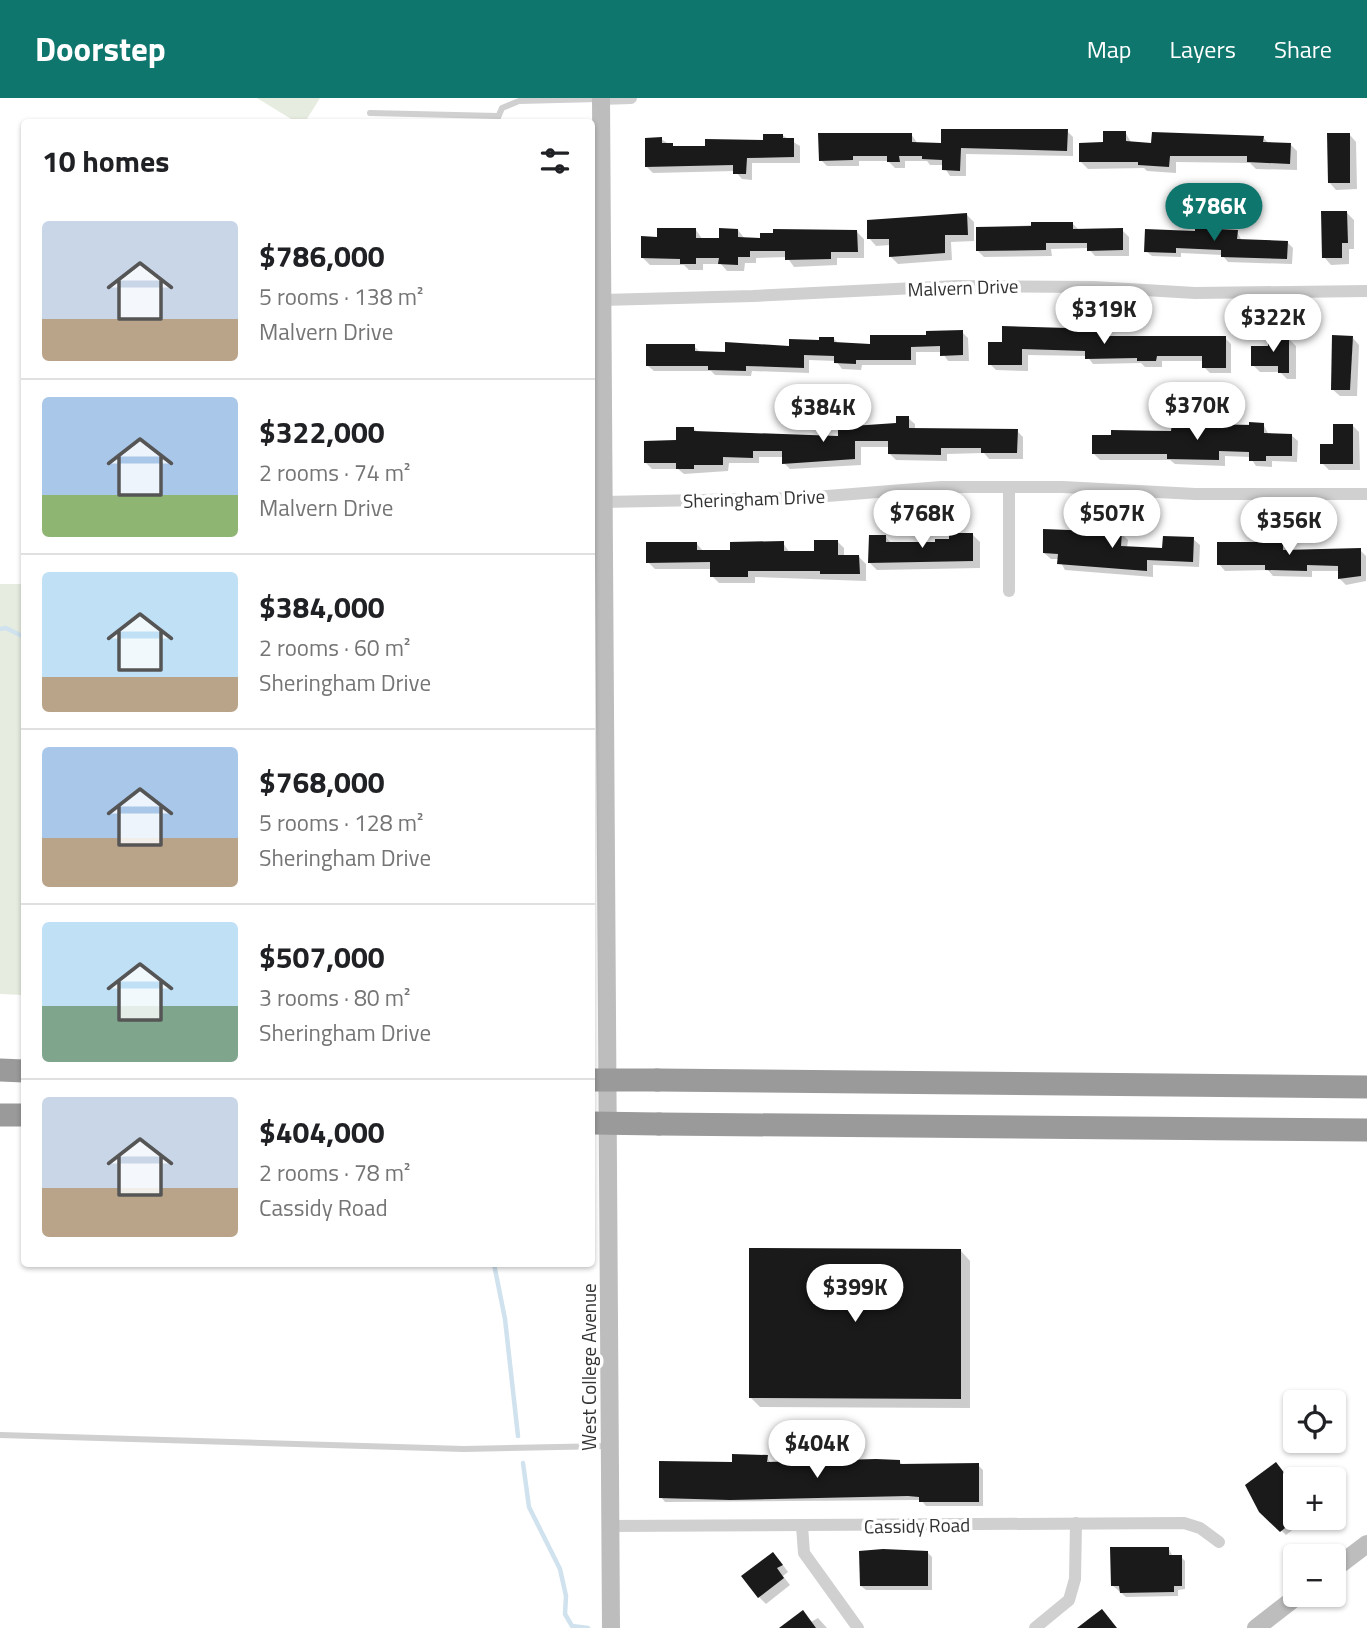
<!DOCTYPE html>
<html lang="en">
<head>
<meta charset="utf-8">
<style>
	:root { --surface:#fff; --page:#f2f2f2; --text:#202124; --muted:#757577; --line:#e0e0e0; --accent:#0f766e }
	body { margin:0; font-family:"Titillium Web",sans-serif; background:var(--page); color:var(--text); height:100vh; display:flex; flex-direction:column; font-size:26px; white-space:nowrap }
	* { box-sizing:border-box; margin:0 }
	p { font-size:23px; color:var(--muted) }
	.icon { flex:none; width:38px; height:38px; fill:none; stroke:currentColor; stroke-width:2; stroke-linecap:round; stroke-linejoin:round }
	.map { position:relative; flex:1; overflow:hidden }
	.sheet { position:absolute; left:21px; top:21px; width:574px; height:1148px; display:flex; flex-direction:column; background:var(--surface); border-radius:7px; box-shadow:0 2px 5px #0004 }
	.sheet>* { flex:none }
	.buttons { position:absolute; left:1283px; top:1292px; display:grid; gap:14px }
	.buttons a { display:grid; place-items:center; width:63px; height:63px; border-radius:7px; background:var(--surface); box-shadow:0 2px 5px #0004; font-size:35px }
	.price { position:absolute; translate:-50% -60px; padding:0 16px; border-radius:24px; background:#fff; color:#222; font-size:23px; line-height:46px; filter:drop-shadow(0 2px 4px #0008) }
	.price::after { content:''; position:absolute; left:50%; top:42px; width:21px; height:16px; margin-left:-10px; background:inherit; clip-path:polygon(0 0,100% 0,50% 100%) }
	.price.active { background:var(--accent); color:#fff }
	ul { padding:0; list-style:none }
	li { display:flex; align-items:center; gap:21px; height:175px; padding:0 21px }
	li+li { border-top:2px solid var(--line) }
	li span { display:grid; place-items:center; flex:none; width:196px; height:140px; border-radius:7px; color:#555 }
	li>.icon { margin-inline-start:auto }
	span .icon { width:84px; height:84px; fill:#fffc; stroke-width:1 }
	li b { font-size:30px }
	h2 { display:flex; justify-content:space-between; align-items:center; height:84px; padding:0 21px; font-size:30px }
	header { display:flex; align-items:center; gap:42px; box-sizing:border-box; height:98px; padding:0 35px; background:var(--accent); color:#fff }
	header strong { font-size:33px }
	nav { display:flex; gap:38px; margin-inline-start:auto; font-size:24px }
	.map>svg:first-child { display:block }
	.green { fill:#e6ecdf }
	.shadow { fill:#0003 }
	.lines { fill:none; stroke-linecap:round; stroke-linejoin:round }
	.stream { stroke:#cfe2ee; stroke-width:4.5 }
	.building { fill:#1a1a1a }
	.lane { stroke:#d0d0d0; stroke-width:6 }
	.street { stroke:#d0d0d0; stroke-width:12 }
	.secondary { stroke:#bdbdbd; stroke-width:18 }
	.highway { stroke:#9a9a9a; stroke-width:23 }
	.highway-bridge { stroke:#9a9a9a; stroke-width:23 }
	.labels { text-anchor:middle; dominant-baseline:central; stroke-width:7; stroke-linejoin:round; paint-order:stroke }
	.street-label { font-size:19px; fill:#333; stroke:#fff }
</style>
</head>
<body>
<header>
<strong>Doorstep</strong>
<nav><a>Map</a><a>Layers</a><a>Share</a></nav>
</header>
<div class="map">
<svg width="1367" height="1530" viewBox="0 0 1367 1530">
	<rect width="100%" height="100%" fill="#fff"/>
	<g class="green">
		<polygon points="257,0 320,0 305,24 296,24"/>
		<polygon points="0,486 24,486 24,897 0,896"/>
		<polygon points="592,513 595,885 595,928 592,928"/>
	</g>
	<g class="shadow">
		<polygon points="1067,33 1073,39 1073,58 966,56 966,78 950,78 943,67 930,67 927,63 905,63 905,70 895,70 888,63 859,63 859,68 827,68 821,62 911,36 918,46 942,46"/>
		<polygon points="1125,34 1132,46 1153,47 1263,39 1269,46 1290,46 1297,53 1297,72 1256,71 1250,65 1176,64 1176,75 1147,73 1144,70 1088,71 1081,64"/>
		<polygon points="1349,36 1356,44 1357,91 1336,92 1329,84"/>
		<polygon points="782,37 800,48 800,65 752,65 752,82 742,81 735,73 653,75 647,69 661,41 675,50 706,50 764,43"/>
		<polygon points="1347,115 1354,122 1354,151 1349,151 1349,166 1331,167 1324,159"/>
		<polygon points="967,117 974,124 974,143 951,144 952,162 898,166 891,159 890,147 876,148 869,140"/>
		<polygon points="1072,125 1080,133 1122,132 1129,139 1129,158 1095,158 1088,150 1051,151 1052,158 984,159 978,153 978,130"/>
		<polygon points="696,132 703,142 721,142 738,132 745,141 857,134 864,141 864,160 837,160 837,167 794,169 787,159 756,160 756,165 745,165 744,173 727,173 721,166 703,166 703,172 689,172 684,167 650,167 643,160 659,140"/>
		<polygon points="1237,134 1242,143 1287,144 1293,150 1292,166 1228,164 1222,157 1181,155 1181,159 1152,158 1146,153"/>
		<polygon points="1101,233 1108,239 1225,240 1231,246 1231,275 1210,275 1204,269 1204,263 1162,263 1162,269 1145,269 1141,265 1093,266 1087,258 1028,257 1028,273 996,272 990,266 990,246"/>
		<polygon points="962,234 968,240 969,263 948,263 942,254 916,254 916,267 862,267 861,272 842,271 836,263 809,262 809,275 752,273 751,278 715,277 711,273 654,273 648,268 694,248 700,254 726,255 790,249 834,241 839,246 871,248"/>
		<polygon points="1352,239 1359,247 1357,298 1340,298 1332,291"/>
		<polygon points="1289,241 1296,248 1296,281 1287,281 1280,274 1260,274 1253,267 1270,250"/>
		<polygon points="908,320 915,326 915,332 1017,333 1023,339 1023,361 989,361 984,355 947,356 947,363 896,362 890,356 890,349 861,349 861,367 790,371 784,365 783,359 759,359 759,365 729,365 728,373 684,376 678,371 652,371 646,365 693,330 698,335 840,339 898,326"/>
		<polygon points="1263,326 1269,337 1291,337 1298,343 1297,364 1272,363 1272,369 1256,368 1250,359 1225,358 1225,368 1175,366 1170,362 1100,362 1094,356 1173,335 1185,329"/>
		<polygon points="1352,327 1359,334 1360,372 1329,372 1322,365"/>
		<polygon points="1121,435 1128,442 1127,450 1164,452 1193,441 1200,447 1199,469 1153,467 1153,479 1065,472 1059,461 1051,461 1044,455"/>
		<polygon points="973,437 980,444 980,470 877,472 870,465 886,439 892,446 937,446"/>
		<polygon points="1282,442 1289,448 1289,454 1360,452 1366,458 1366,483 1346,487 1340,481 1340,473 1312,473 1312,479 1273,478 1268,472 1225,473 1219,466"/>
		<polygon points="837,443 844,450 844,459 859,459 866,466 866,483 755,479 755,485 719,485 712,478 712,471 655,471 648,464 697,446 704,454 732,454 783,445 790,455 816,455"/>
		<polygon points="961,1153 970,1163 970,1310 760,1309 750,1299"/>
		<polygon points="767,1359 771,1366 900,1364 903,1367 978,1367 983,1372 983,1408 926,1408 921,1402 914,1402 665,1404 661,1399 733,1366"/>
		<polygon points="1295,1390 1295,1419 1309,1419 1286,1437 1261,1413"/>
		<polygon points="1169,1451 1173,1459 1181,1459 1185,1463 1185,1491 1178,1492 1178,1498 1126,1499 1112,1487"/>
		<polygon points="927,1454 932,1459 932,1492 866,1492 861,1488"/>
		<polygon points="780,1463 788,1474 783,1478 790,1487 766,1506 759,1499"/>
		<polygon points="818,1520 827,1530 782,1530 811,1524"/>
	</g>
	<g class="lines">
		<g class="stream">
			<polyline points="0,531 6,530 24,539"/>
			<polyline points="494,1166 505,1221 518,1338"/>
			<polyline points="523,1365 529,1409 560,1471 566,1498 565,1516 572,1528 588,1530"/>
		</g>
	</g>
	<g class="building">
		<polygon points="941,31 1068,31 1067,53 961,50 960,73 942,72 942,62 922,61 922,58 899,58 900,64 887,64 887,58 853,58 853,62 819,63 818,35 912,35 912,44 941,45"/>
		<polygon points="1103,33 1126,33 1126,43 1151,45 1152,34 1264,38 1263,44 1291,45 1290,66 1247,64 1247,58 1170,58 1169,69 1138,67 1138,64 1079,64 1079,45 1103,44"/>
		<polygon points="1327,35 1350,35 1350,85 1328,85"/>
		<polygon points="763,36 783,36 783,40 794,40 794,59 747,60 746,76 733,76 733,67 645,69 645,40 662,39 662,45 673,45 673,48 705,48 705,41 763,42"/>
		<polygon points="1321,113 1347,113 1348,145 1342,145 1342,160 1322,160"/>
		<polygon points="967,115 968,137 945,137 945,155 889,159 889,141 867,141 867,122"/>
		<polygon points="1031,124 1073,124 1073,131 1123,130 1123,152 1087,153 1087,145 1046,145 1046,152 976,153 976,129 1031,128"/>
		<polygon points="657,130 696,130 696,140 719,140 719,130 738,131 738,139 760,140 760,135 773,135 773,131 857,132 858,154 831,154 831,161 785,162 785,153 750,153 750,159 738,159 738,167 718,166 719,160 696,160 696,166 680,166 680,161 641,160 641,138 657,139"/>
		<polygon points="1195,130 1238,132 1237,141 1288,143 1287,161 1221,159 1221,152 1176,150 1176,155 1144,154 1145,131 1195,133"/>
		<polygon points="1002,228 1102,231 1102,238 1226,238 1226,270 1202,270 1202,258 1157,258 1156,263 1137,263 1137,260 1085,261 1085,253 1022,251 1022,267 988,267 988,244 1002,244"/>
		<polygon points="963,232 963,257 940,258 940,248 911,249 911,262 856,262 856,266 834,265 834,258 804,257 804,270 746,268 746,273 708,272 708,268 646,268 646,246 695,246 695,253 725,254 725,244 789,248 789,241 819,242 819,239 834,239 834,244 870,246 870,237 926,237 926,233"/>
		<polygon points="1332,237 1353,238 1350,292 1331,292"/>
		<polygon points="1268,239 1289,239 1289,275 1278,275 1278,268 1251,268 1251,248 1268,248"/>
		<polygon points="896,318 909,318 909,330 1018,331 1017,355 981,355 981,350 941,350 941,357 888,356 888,343 855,343 855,361 782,366 782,353 753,353 753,360 723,359 723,367 694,367 694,371 676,371 676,365 644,365 644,343 676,342 676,329 694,329 694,333 838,338 838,329 896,325"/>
		<polygon points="1249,324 1264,325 1264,335 1292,336 1292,358 1266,358 1266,363 1249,363 1249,354 1219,353 1219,362 1167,361 1167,356 1092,356 1092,337 1111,337 1111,332 1171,333 1172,325 1249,327"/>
		<polygon points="1333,326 1353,326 1353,366 1320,366 1320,346 1333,346"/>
		<polygon points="1043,431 1122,434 1121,448 1162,450 1163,438 1194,439 1193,464 1147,462 1147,473 1057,466 1058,456 1043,455"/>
		<polygon points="949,435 973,435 973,463 868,465 869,437 886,437 886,444 935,444 935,441 949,441"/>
		<polygon points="1266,439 1283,440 1283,452 1361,450 1361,478 1338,481 1338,468 1307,467 1307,473 1265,472 1265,467 1217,467 1217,444 1266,444"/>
		<polygon points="814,442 838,442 838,457 859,457 860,476 820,476 820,473 748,473 748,479 710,479 710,464 646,465 646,444 697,444 697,452 730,452 730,444 784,443 784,453 814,453"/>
		<polygon points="749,1150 961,1151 961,1301 749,1300"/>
		<polygon points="732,1356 768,1357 767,1364 876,1361 900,1362 900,1366 979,1365 979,1404 919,1404 919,1399 908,1398 730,1402 659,1400 659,1363 732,1364"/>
		<polygon points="1276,1364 1295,1389 1295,1422 1280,1434 1259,1414 1245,1387"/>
		<polygon points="1110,1449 1169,1449 1169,1457 1182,1457 1182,1488 1174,1488 1174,1494 1120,1495 1119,1488 1111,1488"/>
		<polygon points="883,1451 928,1453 928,1488 860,1488 859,1453"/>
		<polygon points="773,1454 783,1467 777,1470 784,1480 758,1500 741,1478"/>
		<polygon points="1102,1511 1117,1530 1077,1530 1090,1520"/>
		<polygon points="803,1512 816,1530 779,1530"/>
	</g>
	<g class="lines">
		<g class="lane">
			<polyline points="370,15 498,18"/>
			<polyline points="496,24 502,10 519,3 599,1"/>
			<polyline points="0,1337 464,1351 608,1348"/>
		</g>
		<g class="street">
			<polyline points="601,1 631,0"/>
			<polyline points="602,202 753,198 957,188 1094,189 1195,195 1367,193"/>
			<polyline points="1009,389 1009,493"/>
			<polyline points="603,404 802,400 941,389 1063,389 1195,396 1367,396"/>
			<polyline points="610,1428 1184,1425 1200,1430 1219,1444"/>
			<polyline points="802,1428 804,1455 858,1530"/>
			<polyline points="1035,1530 1069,1502 1075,1481 1076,1425"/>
		</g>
		<g class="secondary">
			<polyline points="601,0 611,1530"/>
			<polyline points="1334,1471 1367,1446"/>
			<polyline points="1256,1530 1300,1496"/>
		</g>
		<g class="highway">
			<polyline points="0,972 24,973"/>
			<polyline points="657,982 1367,989"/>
			<polyline points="0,1017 24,1017"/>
			<polyline points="659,1026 1367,1032"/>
		</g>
		<g class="highway-bridge">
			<polyline points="592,982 657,982"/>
			<polyline points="592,1025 659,1026"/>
		</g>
	</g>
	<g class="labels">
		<g class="street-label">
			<text transform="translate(963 189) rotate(-2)">Malvern Drive</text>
			<text transform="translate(754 400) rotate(-2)">Sheringham Drive</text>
			<text transform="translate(588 1269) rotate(-90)">West College Avenue</text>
			<text transform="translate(917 1427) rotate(-1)">Cassidy Road</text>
		</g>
	</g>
</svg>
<div class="buttons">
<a><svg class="icon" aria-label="locate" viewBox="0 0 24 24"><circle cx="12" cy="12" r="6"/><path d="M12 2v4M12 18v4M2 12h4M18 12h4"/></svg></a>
<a>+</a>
<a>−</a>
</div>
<b class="price active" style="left:1214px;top:145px">$786K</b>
<b class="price" style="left:1104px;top:248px">$319K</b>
<b class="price" style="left:1273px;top:256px">$322K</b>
<b class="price" style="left:1197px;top:344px">$370K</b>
<b class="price" style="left:823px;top:346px">$384K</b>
<b class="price" style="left:922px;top:452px">$768K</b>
<b class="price" style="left:1112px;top:452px">$507K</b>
<b class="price" style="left:1289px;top:459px">$356K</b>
<b class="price" style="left:855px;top:1226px">$399K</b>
<b class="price" style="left:817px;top:1382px">$404K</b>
<section class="sheet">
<h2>10 homes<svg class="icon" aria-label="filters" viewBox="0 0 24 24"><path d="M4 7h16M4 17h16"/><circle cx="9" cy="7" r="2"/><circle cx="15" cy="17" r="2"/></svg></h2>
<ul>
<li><span style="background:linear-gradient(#c9d6e8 70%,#b9a48a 0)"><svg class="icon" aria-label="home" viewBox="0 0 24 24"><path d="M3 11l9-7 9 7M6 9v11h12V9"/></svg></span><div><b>$786,000</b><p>5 rooms · 138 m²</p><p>Malvern Drive</p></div></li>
<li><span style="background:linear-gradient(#a9c7e8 70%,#8fb573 0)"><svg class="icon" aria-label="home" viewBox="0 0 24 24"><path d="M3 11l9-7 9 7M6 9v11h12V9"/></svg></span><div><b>$322,000</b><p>2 rooms · 74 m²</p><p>Malvern Drive</p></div></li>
<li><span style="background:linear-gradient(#bfe0f5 75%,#b9a48a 0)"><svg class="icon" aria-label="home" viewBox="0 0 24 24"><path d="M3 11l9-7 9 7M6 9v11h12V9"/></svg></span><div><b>$384,000</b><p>2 rooms · 60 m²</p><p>Sheringham Drive</p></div></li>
<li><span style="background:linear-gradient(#a9c7e8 65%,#b9a48a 0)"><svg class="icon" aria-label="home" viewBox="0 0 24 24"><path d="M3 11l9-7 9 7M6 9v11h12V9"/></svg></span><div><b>$768,000</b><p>5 rooms · 128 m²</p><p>Sheringham Drive</p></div></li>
<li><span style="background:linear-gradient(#bfe0f5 60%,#7fa58c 0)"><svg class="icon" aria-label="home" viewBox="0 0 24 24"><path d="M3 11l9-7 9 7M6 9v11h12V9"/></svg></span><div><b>$507,000</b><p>3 rooms · 80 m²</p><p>Sheringham Drive</p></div></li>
<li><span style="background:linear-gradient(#c9d6e8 65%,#b9a48a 0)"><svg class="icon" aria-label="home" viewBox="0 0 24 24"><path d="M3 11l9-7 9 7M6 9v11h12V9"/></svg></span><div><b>$404,000</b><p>2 rooms · 78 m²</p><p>Cassidy Road</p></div></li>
</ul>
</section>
</div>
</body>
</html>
